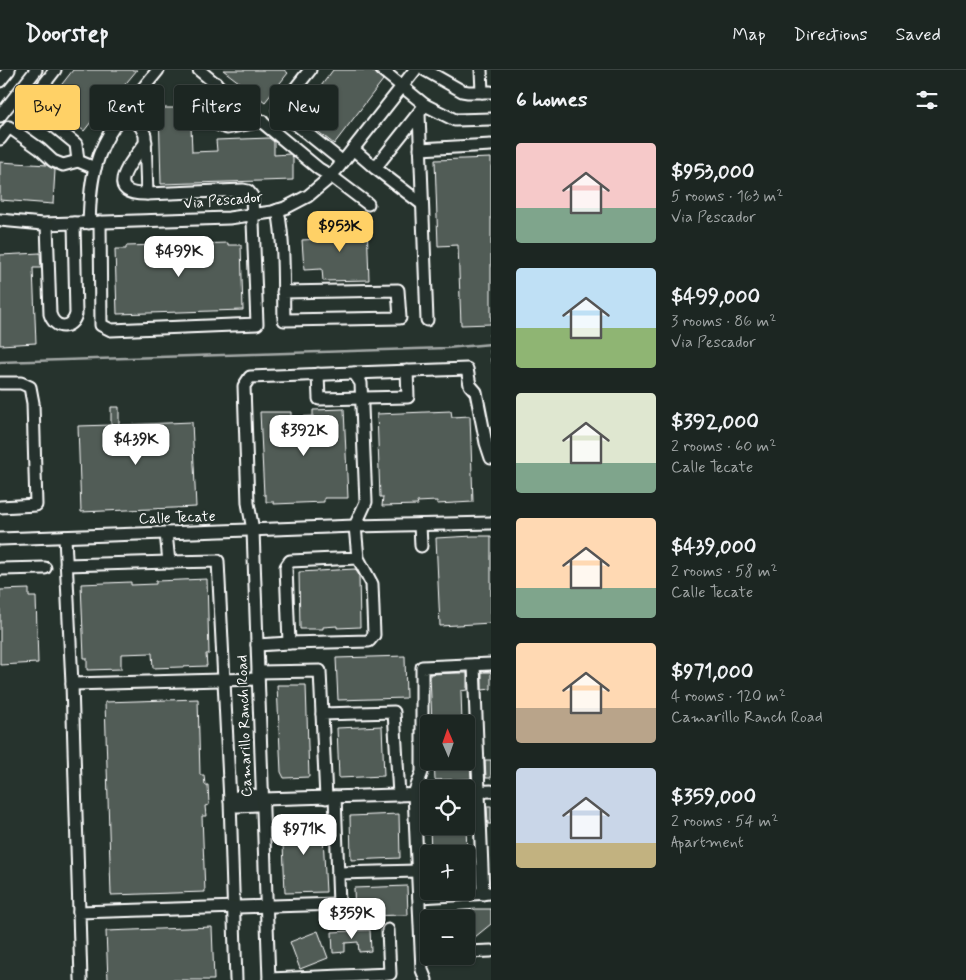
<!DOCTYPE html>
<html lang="en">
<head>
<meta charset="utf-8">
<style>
	:root { --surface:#1c2622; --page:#252e2a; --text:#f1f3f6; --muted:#a0a5a5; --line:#3a4340; --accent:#ffd166 }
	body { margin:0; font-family:Mynerve,sans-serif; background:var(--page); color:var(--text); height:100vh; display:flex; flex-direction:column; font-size:19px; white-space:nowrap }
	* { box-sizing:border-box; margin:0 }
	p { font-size:16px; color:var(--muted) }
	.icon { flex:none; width:28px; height:28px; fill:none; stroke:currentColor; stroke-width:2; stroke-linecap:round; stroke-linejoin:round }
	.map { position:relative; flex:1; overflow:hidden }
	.details { display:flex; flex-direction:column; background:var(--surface); width:475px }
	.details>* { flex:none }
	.banner { position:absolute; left:15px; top:15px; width:400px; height:45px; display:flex; gap:10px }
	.needle { width:32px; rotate:358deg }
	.controls { position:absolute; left:420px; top:645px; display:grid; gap:10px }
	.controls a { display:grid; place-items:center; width:55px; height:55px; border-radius:5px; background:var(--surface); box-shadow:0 1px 4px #0004,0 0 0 1px var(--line); font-size:25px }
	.price { position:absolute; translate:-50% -42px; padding:0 11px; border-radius:10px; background:#fff; color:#222; font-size:16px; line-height:32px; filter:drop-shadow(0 1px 2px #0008) }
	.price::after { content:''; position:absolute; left:50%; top:30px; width:15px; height:11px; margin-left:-8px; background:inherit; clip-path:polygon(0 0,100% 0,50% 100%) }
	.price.selected { background:var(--accent); color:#111 }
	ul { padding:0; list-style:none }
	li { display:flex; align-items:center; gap:15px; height:125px; padding:0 25px }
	li span { display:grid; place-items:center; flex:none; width:140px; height:100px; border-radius:5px; color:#555 }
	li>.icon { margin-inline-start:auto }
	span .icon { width:60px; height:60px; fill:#fffc; stroke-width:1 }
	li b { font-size:21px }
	h2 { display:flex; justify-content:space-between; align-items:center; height:60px; padding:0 25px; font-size:21px }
	.tag { padding:0 18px; border-radius:5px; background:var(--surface); box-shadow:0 1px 4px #0004,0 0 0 1px var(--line); font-size:18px; line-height:45px }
	.tag.selected { background:var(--accent); color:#111 }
	header { display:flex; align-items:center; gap:30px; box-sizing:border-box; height:70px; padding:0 25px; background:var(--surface); border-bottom:1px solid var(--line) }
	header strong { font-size:24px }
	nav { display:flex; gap:28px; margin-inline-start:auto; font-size:18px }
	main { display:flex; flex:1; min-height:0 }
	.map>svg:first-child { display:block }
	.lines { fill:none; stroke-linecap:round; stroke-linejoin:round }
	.stream { stroke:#a4a9a7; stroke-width:2.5 }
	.building { fill:#515c57; stroke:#fff }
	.minor-casing { stroke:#fff; stroke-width:15 }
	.path { stroke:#fff; stroke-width:1; stroke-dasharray:5 4; stroke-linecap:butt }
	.minor { stroke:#26332d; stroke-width:11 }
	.labels { text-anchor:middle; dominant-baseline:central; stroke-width:4.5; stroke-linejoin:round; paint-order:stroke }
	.street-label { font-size:15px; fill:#fff; stroke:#26332d }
</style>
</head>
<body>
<header>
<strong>Doorstep</strong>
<nav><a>Map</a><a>Directions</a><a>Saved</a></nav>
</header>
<main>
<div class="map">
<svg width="491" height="910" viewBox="0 0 491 910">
	<rect width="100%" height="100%" fill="#26332d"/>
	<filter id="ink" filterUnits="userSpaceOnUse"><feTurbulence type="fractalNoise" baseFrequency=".02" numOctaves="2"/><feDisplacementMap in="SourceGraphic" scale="10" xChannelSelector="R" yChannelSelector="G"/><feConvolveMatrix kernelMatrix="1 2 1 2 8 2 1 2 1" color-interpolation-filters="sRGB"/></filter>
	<g filter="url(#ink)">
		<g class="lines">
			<polyline class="stream" points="0,292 447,278 491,274"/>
		</g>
		<g class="building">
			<polygon points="73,0 137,0 122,18 119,16 84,61 48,32"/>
			<polygon points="223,0 284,0 288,3 265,32"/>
			<polygon points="333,0 372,0 383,10 334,74 289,39 306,17 315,24"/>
			<polygon points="201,20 202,56 191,56 192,82 217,81 216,70 269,68 274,72 274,85 290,84 293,87 293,110 161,114 159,38 176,38 175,21"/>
			<polygon points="491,88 491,254 461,255 458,175 438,176 435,90"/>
			<polygon points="0,92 47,95 55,100 53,134 0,130"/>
			<polygon points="339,153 367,153 369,210 323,211 322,199 304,200 302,170 321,169 321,162 339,161"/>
			<polygon points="228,173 228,175 241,175 243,240 117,244 115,179 126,179 126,176"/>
			<polygon points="40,183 41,198 33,198 36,273 0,275 0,185"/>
			<polygon points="111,337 119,337 119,355 192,352 196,437 81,442 78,356 111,355"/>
			<polygon points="344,339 348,428 324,428 324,432 274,434 274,432 266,432 266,425 264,425 260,342 291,342 291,347 313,346 313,340"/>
			<polygon points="451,341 452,347 470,346 473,432 437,434 437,431 417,432 418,435 382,436 383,427 380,427 377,344"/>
			<polygon points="473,466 491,466 491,553 440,556 436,468"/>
			<polygon points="355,499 359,505 360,557 337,558 337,556 323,557 323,559 300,559 299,502"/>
			<polygon points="207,509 209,584 206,584 207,596 153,598 152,583 121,584 121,599 87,600 87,588 84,588 81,514 131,512 131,515 156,514 156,511"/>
			<polygon points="29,519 29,527 36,527 38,593 0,595 0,520"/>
			<polygon points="405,586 406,628 338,630 336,588"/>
			<polygon points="482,602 491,602 491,619 482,620"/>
			<polygon points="458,603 467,603 467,620 461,621 462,654 432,654 430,604"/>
			<polygon points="277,615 306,615 309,707 284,708 281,702"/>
			<polygon points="198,629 200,705 204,705 205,715 208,715 209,735 205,736 206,746 202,746 205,822 111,825 105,632"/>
			<polygon points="382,656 384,706 339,708 337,658"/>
			<polygon points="485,690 491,690 491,708 486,708"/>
			<polygon points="434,691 470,691 471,709 435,710"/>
			<polygon points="466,736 472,736 473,755 466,755"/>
			<polygon points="487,736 491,736 491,754 488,754"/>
			<polygon points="399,744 400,788 351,790 350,746"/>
			<polygon points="322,748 326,822 285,823 282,749"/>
			<polygon points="430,756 466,756 467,784 431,784"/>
			<polygon points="475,804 475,815 466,815 466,805"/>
			<polygon points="407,816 408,845 355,846 354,818"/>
			<polygon points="476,839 491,839 491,854 475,867 466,867 466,849 451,849 451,841"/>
			<polygon points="212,857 214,910 108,910 106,861"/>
			<polygon points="370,860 371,881 359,882 358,872 345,873 345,882 333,883 332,862"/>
			<polygon points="318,861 328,888 300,899 290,872"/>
		</g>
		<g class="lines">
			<defs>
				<g id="minor">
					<polyline points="55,0 28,35 76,74 78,91 95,98"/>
					<polyline points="199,0 319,99 331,106 368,134"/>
					<polyline points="310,0 278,40 343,92"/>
					<polyline points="425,0 462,21 468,22 491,22"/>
					<polyline points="481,0 482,22"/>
					<polyline points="0,11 9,0"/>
					<polyline points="216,13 215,48 219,55 227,58 262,51"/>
					<polyline points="425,35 455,50 491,49"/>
					<polyline points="419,44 427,250"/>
					<polyline points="0,46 36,0"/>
					<polyline points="0,69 9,57 40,79 53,91 63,95 78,91"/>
					<path d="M 146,72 C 132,91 101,125 147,124"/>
					<polyline points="353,79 375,98 425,35 382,0"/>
					<polyline points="420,79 491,75"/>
					<polyline points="375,98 422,134"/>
					<path d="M 278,140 C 285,176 283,213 284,250 L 400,248 L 398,220 L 283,222"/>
					<polyline points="0,150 43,154 229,148 272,142 285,138 308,126 327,110 338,98 415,0"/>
					<polyline points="100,152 101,255 111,260 257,254 252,126 248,121 243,120 147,124 145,65 141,57 124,42"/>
					<path d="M 89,153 C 90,134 90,114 96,95 C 106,58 134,30 158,0"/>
					<path d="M 47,154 L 50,244 C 55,260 72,260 76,244 L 74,153"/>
					<polyline points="354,303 467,299 470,315 476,322 486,373 491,388"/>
					<polyline points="318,304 319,329 408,327 407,301"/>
					<polyline points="0,313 21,313 30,317 33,333 36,435 0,437"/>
					<polyline points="420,455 421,476"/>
					<polyline points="166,463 169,492 218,491 230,731 236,910"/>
					<polyline points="65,467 72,614 79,842"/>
					<polyline points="0,469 355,456 491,453"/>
					<polyline points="66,495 169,492"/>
					<polyline points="0,499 45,498"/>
					<polyline points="257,575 289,573"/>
					<polyline points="474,595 483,824"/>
					<polyline points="258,602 320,601 322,644"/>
					<polyline points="72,614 258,609"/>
					<polyline points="466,722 491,721"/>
					<polyline points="326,728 322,644 394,642 399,725"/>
					<path d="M 263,729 L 257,735 L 238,736 L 230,731 C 240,724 253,722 263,729 L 429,724"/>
					<polyline points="338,803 417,801"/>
					<polyline points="419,827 491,823"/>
					<polyline points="466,882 491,881"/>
					<polyline points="269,909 390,904 388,860"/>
					<polyline points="81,910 79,842 339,834 335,727"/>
					<polyline points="269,910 253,460 248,433 244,316 250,307 354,303 361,313 366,432 355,456 358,488 372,514 374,565 369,571 289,573 286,497 290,491 358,488"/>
					<polyline points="426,910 422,900 414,724 422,702 422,597 491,594"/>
				</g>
			</defs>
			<use href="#minor" class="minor-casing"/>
			<polyline class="path" points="491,262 489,264 491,297"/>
			<use href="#minor" class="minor"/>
		</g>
	</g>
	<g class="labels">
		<g class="street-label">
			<text transform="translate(223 131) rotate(-5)">Via Pescador</text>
			<text transform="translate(177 448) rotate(-2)">Calle Tecate</text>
			<text transform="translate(245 656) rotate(-92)">Camarillo Ranch Road</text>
		</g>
	</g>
</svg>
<div class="controls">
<a><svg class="needle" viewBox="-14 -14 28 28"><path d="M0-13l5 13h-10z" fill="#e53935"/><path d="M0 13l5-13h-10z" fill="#a0a5a5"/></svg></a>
<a><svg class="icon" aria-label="locate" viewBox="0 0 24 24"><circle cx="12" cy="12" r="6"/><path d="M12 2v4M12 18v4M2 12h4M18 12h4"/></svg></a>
<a>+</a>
<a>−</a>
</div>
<b class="price selected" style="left:340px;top:183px">$953K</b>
<b class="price" style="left:179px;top:208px">$499K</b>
<b class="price" style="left:304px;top:387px">$392K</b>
<b class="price" style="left:136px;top:396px">$439K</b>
<b class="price" style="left:304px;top:786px">$971K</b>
<b class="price" style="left:352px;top:870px">$359K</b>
<div class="banner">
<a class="tag selected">Buy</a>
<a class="tag">Rent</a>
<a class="tag">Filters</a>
<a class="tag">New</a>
</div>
</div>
<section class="details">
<h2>6 homes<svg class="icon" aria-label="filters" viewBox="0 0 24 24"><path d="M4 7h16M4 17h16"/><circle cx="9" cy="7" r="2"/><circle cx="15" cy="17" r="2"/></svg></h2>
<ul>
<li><span style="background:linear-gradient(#f6c9c9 65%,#7fa58c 0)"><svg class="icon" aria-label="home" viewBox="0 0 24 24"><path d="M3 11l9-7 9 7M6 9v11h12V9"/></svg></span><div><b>$953,000</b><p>5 rooms · 163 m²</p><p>Via Pescador</p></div></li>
<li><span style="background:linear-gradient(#bfe0f5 60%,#8fb573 0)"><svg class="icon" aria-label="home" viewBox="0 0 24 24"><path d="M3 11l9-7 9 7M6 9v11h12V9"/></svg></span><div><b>$499,000</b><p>3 rooms · 86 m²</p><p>Via Pescador</p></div></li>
<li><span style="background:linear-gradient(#dfe7d0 70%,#7fa58c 0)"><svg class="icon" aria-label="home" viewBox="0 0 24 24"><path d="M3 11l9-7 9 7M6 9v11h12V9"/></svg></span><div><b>$392,000</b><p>2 rooms · 60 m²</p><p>Calle Tecate</p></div></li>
<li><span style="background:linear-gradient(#ffd9b3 70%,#7fa58c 0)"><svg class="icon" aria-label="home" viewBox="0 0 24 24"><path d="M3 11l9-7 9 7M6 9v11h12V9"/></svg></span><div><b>$439,000</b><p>2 rooms · 58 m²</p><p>Calle Tecate</p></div></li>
<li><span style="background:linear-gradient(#ffd9b3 65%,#b9a48a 0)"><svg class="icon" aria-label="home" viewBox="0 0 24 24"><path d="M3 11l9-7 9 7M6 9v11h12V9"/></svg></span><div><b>$971,000</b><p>4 rooms · 120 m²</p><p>Camarillo Ranch Road</p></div></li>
<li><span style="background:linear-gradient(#c9d6e8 75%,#c2b280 0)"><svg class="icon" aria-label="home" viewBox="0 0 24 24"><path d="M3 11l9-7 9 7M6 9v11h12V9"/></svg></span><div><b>$359,000</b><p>2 rooms · 54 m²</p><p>Apartment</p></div></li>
</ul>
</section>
</main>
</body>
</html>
